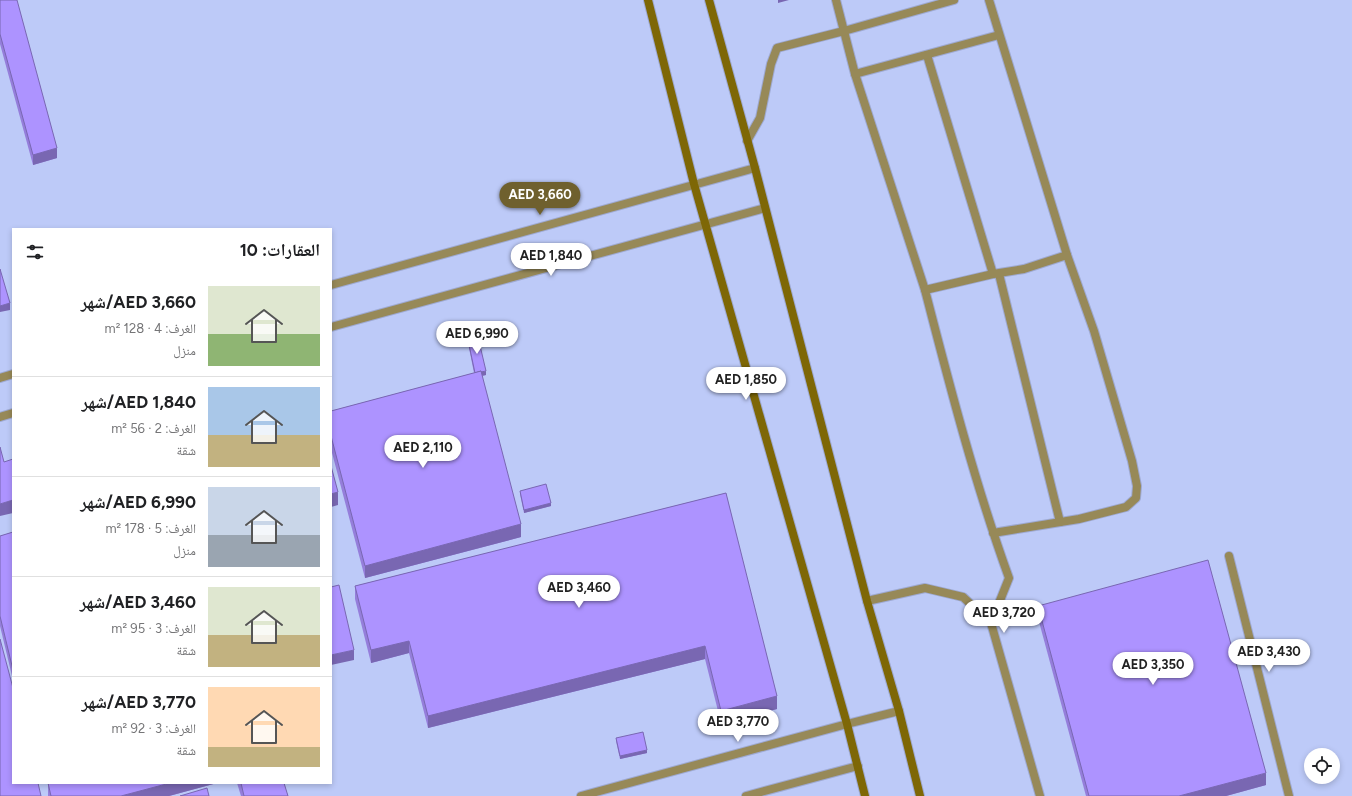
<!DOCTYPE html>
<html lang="ar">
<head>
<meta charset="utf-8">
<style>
	:root { --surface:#fff; --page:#f6f6f6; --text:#202124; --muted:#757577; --line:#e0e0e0; --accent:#6f602e }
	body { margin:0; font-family:Figtree,"Noto Naskh Arabic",sans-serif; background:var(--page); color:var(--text); direction:rtl; height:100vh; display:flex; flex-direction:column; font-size:15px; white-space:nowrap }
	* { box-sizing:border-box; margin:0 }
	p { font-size:13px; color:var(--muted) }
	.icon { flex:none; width:22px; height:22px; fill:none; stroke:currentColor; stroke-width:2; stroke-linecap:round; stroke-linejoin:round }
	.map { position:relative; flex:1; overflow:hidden; direction:ltr }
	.side { position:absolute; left:12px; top:228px; width:320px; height:556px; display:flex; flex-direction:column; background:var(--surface); border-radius:0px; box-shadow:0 2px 6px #0003; direction:rtl }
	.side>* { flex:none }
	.controls { position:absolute; left:1304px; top:748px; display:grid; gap:8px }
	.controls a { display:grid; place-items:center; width:36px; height:36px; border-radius:50%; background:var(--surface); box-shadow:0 2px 6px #0003; font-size:20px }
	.price { position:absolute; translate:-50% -34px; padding:0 9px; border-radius:14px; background:#fff; color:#222; font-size:13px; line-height:26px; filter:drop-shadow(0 1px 2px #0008) }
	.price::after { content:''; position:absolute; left:50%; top:24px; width:12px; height:9px; margin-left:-6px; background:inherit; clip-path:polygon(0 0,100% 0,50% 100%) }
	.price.current { background:var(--accent); color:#fff }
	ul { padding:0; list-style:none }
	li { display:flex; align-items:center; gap:12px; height:100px; padding:0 12px }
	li+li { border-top:1px solid var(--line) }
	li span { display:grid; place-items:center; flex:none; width:112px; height:80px; border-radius:0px; color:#555 }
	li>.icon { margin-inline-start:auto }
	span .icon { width:48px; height:48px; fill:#fffc; stroke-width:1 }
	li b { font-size:17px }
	h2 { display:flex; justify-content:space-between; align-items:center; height:48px; padding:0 12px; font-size:17px }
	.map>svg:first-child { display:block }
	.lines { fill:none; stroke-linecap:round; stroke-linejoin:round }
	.lane-casing { stroke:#9ea9d1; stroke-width:10 }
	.street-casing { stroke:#9ea9d1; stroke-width:10 }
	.secondary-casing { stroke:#9ea9d1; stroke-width:10 }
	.lane { stroke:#978958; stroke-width:8 }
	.street { stroke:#978958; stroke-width:8 }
	.secondary { stroke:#7e6706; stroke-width:8 }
	.wall { fill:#957edb }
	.shaded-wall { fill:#7967b2 }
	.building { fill:#ad93ff; stroke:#7967b2 }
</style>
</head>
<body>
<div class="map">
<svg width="1352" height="796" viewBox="0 0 1352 796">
	<rect width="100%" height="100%" fill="#bdcaf8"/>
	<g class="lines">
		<defs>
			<g id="lane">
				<polyline points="836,0 855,74 925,290"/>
				<polyline points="989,0 1067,255"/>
				<polyline points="927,55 993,274"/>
				<polyline points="855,74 999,35"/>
				<polyline points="747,141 760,118 771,64 777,48 844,31 954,0"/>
				<polyline points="999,274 1060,522"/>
				<path d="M 991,623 L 1009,578 C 975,484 950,387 925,290 L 993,274 L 1024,269 L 1067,255 L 1094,331 L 1132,461 L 1137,486 L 1136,498 L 1126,507 L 1079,519 L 993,533"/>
			</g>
			<g id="street">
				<polyline points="331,285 755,168"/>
				<polyline points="331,327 765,208"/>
				<polyline points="0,378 13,374"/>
				<polyline points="0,417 13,413"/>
				<polyline points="1229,556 1289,796"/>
				<polyline points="867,601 925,588 963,597 991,623 1040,796"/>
				<polyline points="581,796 847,724 899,711"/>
				<polyline points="746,796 858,766"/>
			</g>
			<g id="secondary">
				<polyline points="648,0 694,184 847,724 865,796"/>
				<polyline points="709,0 755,168 867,601 899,711 920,796"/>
			</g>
		</defs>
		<use href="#lane" class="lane-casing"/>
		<use href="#street" class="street-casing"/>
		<use href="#secondary" class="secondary-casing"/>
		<use href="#lane" class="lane"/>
		<use href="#street" class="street"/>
		<use href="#secondary" class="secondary"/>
	</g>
	<g class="wall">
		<polygon points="0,0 57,158 33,165 0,44"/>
		<polygon points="468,340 486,375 482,376 521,537 365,578 331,449 331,411 474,373 468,343"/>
		<polygon points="520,491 551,506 524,513 520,494"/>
		<polygon points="726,493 777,709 721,723 705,659 428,728 409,653 371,663 355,599 355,586"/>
		<polygon points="13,532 13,680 0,626 0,536"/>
		<polygon points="1038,606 1266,785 1226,796 1086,796 1038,618"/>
		<polygon points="616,738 647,753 620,759 616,741"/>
		<polygon points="48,783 217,783 169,796 48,796"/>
		<polygon points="237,783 284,783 288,796 241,796"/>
	</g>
	<g class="shaded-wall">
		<polygon points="778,0 789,0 778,3"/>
		<polygon points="57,148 57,158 33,165 33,155"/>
		<polygon points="10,303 10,310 0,312 0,306"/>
		<polygon points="486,371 486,375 475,377 475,374"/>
		<polygon points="338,492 338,505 331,507 331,494"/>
		<polygon points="13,500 13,513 0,516 0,504"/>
		<polygon points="551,503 551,506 524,513 524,510"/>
		<polygon points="521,524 521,537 365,578 365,566"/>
		<polygon points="409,641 409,653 371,663 371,650"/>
		<polygon points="705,646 705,659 428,728 428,716"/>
		<polygon points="354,650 354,660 331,665 331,655"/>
		<polygon points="777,696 777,709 721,723 721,711"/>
		<polygon points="647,750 647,753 620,759 620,756"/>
		<polygon points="1266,773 1266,785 1226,796 1179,796"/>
		<polygon points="170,783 217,783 169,796 121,796"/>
	</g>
	<g class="building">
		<polygon points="0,0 17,0 57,148 33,155 0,34"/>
		<polygon points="0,269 10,303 0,306"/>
		<polygon points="478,337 486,371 481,372 481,371 475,373 468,340"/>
		<polygon points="481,371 521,524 365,566 331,436 331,411"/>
		<polygon points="0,447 4,462 13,459 13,500 0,504"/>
		<polygon points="331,466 338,492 331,494"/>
		<polygon points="546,484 551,503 524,510 520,491"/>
		<polygon points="726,493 777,696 721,711 705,646 428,716 409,641 371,650 355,586"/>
		<polygon points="13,532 13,670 0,616 0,536"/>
		<polygon points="1208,560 1266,773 1179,796 1089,796 1038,606"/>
		<polygon points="339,585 354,650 331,655 331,587"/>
		<polygon points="0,639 13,688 13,783 38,783 41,796 0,796"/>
		<polygon points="643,732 647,750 620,756 616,738"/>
		<polygon points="48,783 170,783 121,796 51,796"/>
		<polygon points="241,783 284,783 288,796 244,796"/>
		<polygon points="207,788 209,796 180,796"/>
	</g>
</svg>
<div class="controls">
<a><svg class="icon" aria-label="locate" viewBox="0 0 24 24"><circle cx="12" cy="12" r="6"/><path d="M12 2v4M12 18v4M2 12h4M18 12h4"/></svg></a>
</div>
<b class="price current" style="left:540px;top:216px">AED 3,660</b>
<b class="price" style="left:551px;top:277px">AED 1,840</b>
<b class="price" style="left:477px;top:355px">AED 6,990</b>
<b class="price" style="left:746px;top:401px">AED 1,850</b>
<b class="price" style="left:423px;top:469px">AED 2,110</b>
<b class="price" style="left:579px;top:609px">AED 3,460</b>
<b class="price" style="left:1004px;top:634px">AED 3,720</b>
<b class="price" style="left:1269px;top:673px">AED 3,430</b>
<b class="price" style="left:1153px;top:686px">AED 3,350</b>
<b class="price" style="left:738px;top:743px">AED 3,770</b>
<section class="side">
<h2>العقارات: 10<svg class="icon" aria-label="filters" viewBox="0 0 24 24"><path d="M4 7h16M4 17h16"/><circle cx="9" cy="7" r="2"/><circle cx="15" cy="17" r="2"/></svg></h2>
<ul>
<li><span style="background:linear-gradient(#dfe7d0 60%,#8fb573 0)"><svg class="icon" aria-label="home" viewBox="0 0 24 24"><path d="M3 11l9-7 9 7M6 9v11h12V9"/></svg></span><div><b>AED 3,660/شهر</b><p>الغرف: 4 · 128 m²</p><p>منزل</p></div></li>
<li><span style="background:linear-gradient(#a9c7e8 60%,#c2b280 0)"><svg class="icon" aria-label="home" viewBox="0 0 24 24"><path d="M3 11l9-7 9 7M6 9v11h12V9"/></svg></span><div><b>AED 1,840/شهر</b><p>الغرف: 2 · 56 m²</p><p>شقة</p></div></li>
<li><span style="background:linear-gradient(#c9d6e8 60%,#9aa5b1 0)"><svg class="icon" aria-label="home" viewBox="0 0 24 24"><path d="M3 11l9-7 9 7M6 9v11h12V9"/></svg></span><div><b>AED 6,990/شهر</b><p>الغرف: 5 · 178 m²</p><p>منزل</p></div></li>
<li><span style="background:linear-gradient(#dfe7d0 60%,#c2b280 0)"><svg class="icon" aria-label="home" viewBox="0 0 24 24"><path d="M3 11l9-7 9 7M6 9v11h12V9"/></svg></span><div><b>AED 3,460/شهر</b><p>الغرف: 3 · 95 m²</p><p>شقة</p></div></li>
<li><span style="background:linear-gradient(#ffd9b3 75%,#c2b280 0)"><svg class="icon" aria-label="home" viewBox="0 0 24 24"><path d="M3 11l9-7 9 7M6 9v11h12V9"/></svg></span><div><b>AED 3,770/شهر</b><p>الغرف: 3 · 92 m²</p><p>شقة</p></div></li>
</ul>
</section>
</div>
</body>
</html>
